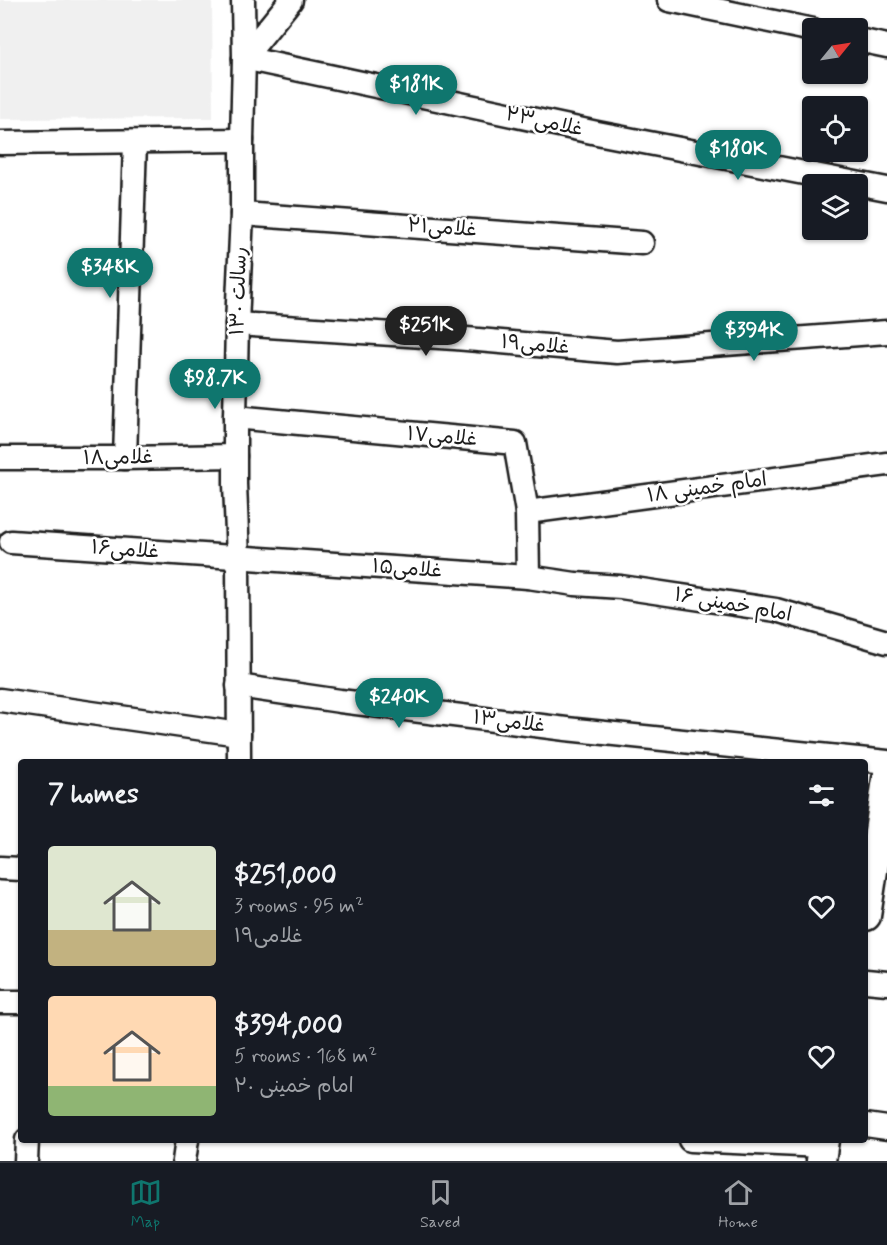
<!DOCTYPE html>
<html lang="en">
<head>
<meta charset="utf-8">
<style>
	:root { --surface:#171b24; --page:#242831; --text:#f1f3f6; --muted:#9ea1a6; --line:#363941; --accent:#0f766e }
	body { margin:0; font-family:Mynerve,"Playpen Sans Arabic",sans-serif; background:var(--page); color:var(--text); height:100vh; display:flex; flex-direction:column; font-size:22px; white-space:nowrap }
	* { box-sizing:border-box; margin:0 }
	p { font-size:20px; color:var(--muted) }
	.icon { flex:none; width:33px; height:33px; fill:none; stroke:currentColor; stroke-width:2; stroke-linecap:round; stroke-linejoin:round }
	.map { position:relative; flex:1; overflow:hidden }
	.drawer { position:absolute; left:18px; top:759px; width:850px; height:384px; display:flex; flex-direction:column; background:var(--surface); border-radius:6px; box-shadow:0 2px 4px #0004 }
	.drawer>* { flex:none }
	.needle { width:39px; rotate:60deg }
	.fabs { position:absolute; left:802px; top:18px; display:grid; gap:12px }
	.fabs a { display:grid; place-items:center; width:66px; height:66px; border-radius:6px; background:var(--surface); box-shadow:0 2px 4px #0004; font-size:30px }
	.price { position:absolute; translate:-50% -51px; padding:0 14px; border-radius:21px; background:var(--accent); color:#fff; font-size:20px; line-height:39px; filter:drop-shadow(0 2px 3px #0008) }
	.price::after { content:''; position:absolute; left:50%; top:36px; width:18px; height:14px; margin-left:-9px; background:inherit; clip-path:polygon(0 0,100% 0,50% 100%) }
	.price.selected { background:#222; color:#fff }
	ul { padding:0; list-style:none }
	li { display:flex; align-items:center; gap:18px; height:150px; padding:0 30px }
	li span { display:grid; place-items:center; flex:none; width:168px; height:120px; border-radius:6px; color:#555 }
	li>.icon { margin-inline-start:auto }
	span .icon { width:72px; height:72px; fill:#fffc; stroke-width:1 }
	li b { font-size:26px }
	h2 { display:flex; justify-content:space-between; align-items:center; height:72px; padding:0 30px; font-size:26px }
	.tab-bar { display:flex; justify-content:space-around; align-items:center; height:84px; border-top:2px solid var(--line); background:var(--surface); font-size:16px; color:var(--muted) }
	.tab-bar a { display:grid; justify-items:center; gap:3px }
	.tab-bar .selected { color:var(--accent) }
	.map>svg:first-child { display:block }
	.built { fill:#f0f0f0 }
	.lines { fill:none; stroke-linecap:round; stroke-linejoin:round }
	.minor-casing { stroke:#1c1c1c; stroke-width:27 }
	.major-casing { stroke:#1c1c1c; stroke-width:33 }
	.minor { stroke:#fff; stroke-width:22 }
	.major { stroke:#fff; stroke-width:28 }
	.labels { text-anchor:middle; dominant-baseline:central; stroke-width:5; stroke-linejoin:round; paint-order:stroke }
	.street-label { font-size:20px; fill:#1c1c1c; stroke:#fff }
</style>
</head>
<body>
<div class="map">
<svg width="887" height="1161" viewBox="0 0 887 1161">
	<rect width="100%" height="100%" fill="#fff"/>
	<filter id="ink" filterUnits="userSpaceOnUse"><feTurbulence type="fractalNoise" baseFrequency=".0167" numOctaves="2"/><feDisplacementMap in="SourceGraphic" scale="12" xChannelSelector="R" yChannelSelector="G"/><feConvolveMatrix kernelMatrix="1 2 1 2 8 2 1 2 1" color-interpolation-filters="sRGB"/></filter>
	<g filter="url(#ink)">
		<polygon class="built" points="0,0 212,0 213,118 0,119"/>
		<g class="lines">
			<defs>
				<g id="minor">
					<polyline points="669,0 813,30"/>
					<polyline points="858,40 887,46"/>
					<polyline points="244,58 597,133 887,189"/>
					<polyline points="244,58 291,0"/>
					<polyline points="0,143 242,140"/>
					<polyline points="242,214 642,243"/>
					<polyline points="237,324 455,338 617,352 887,332"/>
					<polyline points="235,417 515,443 527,512 528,577"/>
					<polyline points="0,458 125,458 235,456"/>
					<polyline points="125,458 135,142"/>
					<polyline points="527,512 887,464"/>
					<polyline points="11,542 528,577 575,584 621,587 776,610 887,642"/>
					<polyline points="238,686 340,701 566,729 887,762"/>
					<polyline points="0,700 239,734"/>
					<polyline points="239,762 238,558 235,484 235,417 237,324 242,214 242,140 244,58 243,0"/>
					<polyline points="0,868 21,869"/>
					<polyline points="866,981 887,983"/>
					<polyline points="0,1002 21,1002"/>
					<polyline points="866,1125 887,1128"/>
					<polyline points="690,1140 823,1146"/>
					<polyline points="26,1161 27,1140"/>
					<polyline points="184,1161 187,1140"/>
				</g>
				<g id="major">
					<polyline points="866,916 887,779"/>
					<polyline points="821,1161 824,1140"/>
				</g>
			</defs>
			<use href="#minor" class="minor-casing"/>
			<use href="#major" class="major-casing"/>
			<use href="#minor" class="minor"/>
			<use href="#major" class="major"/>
		</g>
	</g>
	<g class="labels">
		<g class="street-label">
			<text transform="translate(544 122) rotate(12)">غلامی۲۳</text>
			<text transform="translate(442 228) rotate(4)">غلامی۲۱</text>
			<text transform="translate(239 291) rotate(-88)">رسالت ۱۳۰</text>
			<text transform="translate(535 345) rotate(5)">غلامی۱۹</text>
			<text transform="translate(442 437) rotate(5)">غلامی۱۷</text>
			<text transform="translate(118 458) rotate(-1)">غلامی۱۸</text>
			<text transform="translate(707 488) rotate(-8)">امام خمینی ۱۸</text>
			<text transform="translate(125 550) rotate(4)">غلامی۱۶</text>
			<text transform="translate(407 569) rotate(4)">غلامی۱۵</text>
			<text transform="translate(733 605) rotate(10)">امام خمینی ۱۶</text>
			<text transform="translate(509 722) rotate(7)">غلامی۱۳</text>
		</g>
	</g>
</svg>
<div class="fabs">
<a><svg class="needle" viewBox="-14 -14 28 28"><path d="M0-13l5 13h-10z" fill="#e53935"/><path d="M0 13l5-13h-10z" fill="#9ea1a6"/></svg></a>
<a><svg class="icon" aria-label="locate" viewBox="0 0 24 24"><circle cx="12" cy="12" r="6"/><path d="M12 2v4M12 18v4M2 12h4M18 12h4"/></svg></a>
<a><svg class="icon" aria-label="layers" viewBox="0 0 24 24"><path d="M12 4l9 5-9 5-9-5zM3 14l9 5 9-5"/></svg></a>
</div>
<b class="price" style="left:416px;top:116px">$181K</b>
<b class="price" style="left:738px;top:181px">$180K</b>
<b class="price" style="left:110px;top:299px">$348K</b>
<b class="price selected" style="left:426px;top:357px">$251K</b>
<b class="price" style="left:754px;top:362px">$394K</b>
<b class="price" style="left:215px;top:410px">$98.7K</b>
<b class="price" style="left:399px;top:729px">$240K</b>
<section class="drawer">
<h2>7 homes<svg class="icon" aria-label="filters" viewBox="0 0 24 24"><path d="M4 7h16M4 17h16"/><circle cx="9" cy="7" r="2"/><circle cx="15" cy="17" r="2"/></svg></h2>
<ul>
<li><span style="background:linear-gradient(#dfe7d0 70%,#c2b280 0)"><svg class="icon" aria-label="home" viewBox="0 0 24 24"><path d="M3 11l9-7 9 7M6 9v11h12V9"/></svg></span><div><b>$251,000</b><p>3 rooms · 95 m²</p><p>غلامی۱۹</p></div><svg class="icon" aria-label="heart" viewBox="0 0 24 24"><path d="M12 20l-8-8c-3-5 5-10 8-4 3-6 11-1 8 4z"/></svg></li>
<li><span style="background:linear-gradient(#ffd9b3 75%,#8fb573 0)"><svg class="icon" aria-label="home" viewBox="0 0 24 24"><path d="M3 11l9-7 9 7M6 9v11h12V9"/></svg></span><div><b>$394,000</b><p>5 rooms · 168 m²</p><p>امام خمینی ۲۰</p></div><svg class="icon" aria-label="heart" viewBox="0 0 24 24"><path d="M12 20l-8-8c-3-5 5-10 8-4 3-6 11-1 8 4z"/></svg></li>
</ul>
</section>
</div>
<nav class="tab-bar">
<a class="selected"><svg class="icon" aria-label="map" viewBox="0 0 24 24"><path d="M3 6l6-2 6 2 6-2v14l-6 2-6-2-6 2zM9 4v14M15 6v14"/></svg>Map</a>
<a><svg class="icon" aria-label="saved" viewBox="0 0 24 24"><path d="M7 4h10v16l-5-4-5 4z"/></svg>Saved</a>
<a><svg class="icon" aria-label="home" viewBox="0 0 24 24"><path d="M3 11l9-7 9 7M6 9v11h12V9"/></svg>Home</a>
</nav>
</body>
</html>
